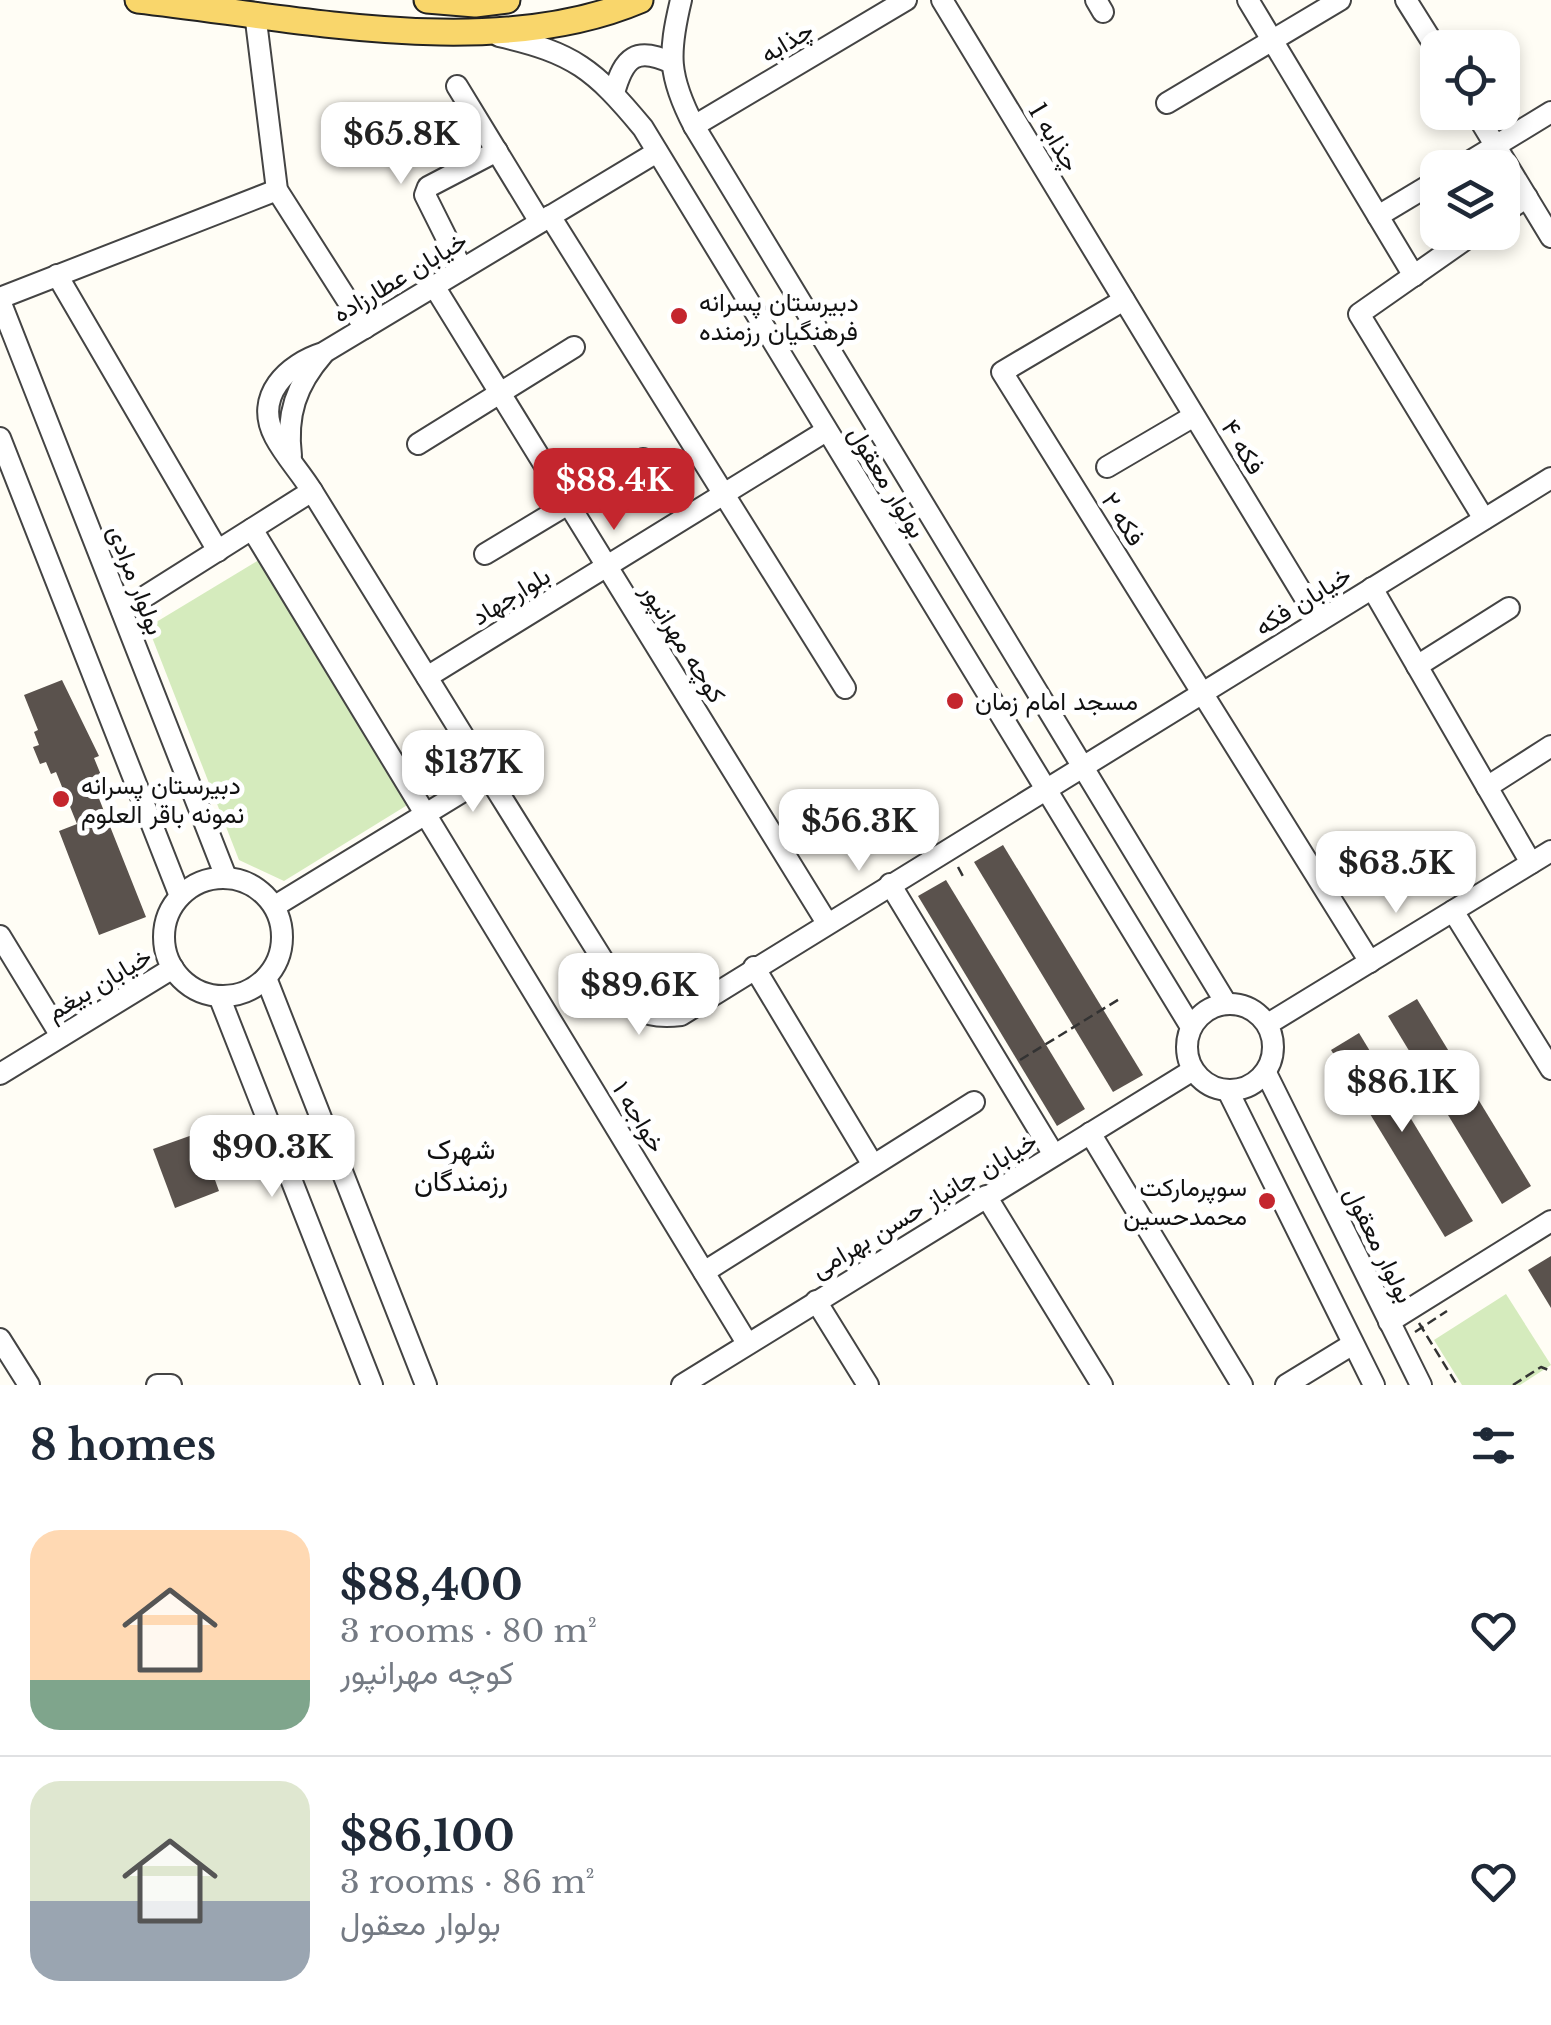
<!DOCTYPE html>
<html lang="en">
<head>
<meta charset="utf-8">
<style>
	:root { --surface:#fff; --page:#f2f2f3; --text:#1f2937; --muted:#747a83; --line:#e0e1e3; --accent:#c4262e }
	body { margin:0; font-family:"Libre Baskerville",Vazirmatn,serif; background:var(--page); color:var(--text); height:100vh; display:flex; flex-direction:column; font-size:38px; white-space:nowrap }
	* { box-sizing:border-box; margin:0 }
	p { font-size:32px; color:var(--muted) }
	.icon { flex:none; width:55px; height:55px; fill:none; stroke:currentColor; stroke-width:2; stroke-linecap:round; stroke-linejoin:round }
	.map { position:relative; height:1385px; overflow:hidden }
	.details { display:flex; flex-direction:column; background:var(--surface); flex:1 }
	.details>* { flex:none }
	.controls { position:absolute; left:1420px; top:30px; display:grid; gap:20px }
	.controls a { display:grid; place-items:center; width:100px; height:100px; border-radius:20px; background:var(--surface); box-shadow:0 5px 15px #0003; font-size:50px }
	.price { position:absolute; translate:-50% -85px; padding:0 22px; border-radius:20px; background:#fff; color:#222; font-size:32px; line-height:65px; filter:drop-shadow(0 2px 5px #0008) }
	.price::after { content:''; position:absolute; left:50%; top:60px; width:30px; height:22px; margin-left:-15px; background:inherit; clip-path:polygon(0 0,100% 0,50% 100%) }
	.price.current { background:var(--accent); color:#fff }
	ul { padding:0; list-style:none }
	li { display:flex; align-items:center; gap:30px; height:250px; padding:0 30px }
	li+li { border-top:2px solid var(--line) }
	li span { display:grid; place-items:center; flex:none; width:280px; height:200px; border-radius:30px; color:#555 }
	li>.icon { margin-inline-start:auto }
	span .icon { width:120px; height:120px; fill:#fffc; stroke-width:1 }
	li b { font-size:42px }
	h2 { display:flex; justify-content:space-between; align-items:center; height:120px; padding:0 30px; font-size:42px }
	.map>svg:first-child { display:block }
	.green { fill:#d5ebbd }
	.building { fill:#5a524d }
	.lines { fill:none; stroke-linecap:round; stroke-linejoin:round }
	.minor-casing { stroke:#444; stroke-width:24 }
	.major-casing { stroke:#222; stroke-width:29 }
	.path { stroke:#333; stroke-width:2.5; stroke-dasharray:10 5; stroke-linecap:butt }
	.minor { stroke:#fff; stroke-width:20 }
	.major { stroke:#f9d66b; stroke-width:25 }
	.poi-dot { fill:#c4262e; stroke:#fff; stroke-width:4 }
	.labels { text-anchor:middle; dominant-baseline:central; stroke-width:10; stroke-linejoin:round; paint-order:stroke }
	.street-label { font-size:25px; fill:#111; stroke:#fff }
	.poi-label { font-size:25px; fill:#111; stroke:#fff; text-anchor:start }
	.neighbourhood-label { font-size:28px; fill:#111; stroke:#fff }
</style>
</head>
<body>
<div class="map">
<svg width="1551" height="1385" viewBox="0 0 1551 1385">
	<rect width="100%" height="100%" fill="#fffdf5"/>
	<g class="green">
		<polygon points="259,560 409,804 284,881 239,860 148,627"/>
		<polygon points="1506,1294 1551,1365 1520,1385 1462,1385 1434,1340"/>
	</g>
	<g class="building">
		<polygon points="62,680 99,756 94,758 108,792 98,796 146,917 99,935 59,831 77,824 56,772 51,774 46,762 40,764 33,747 39,745 34,732 38,730 24,695"/>
		<polygon points="1003,845 1143,1075 1113,1092 974,862"/>
		<polygon points="946,880 1085,1109 1057,1126 918,896"/>
		<polygon points="1417,999 1531,1186 1502,1204 1388,1016"/>
		<polygon points="1359,1033 1473,1221 1445,1237 1331,1050"/>
		<polygon points="198,1133 219,1191 175,1208 153,1149"/>
		<polygon points="1551,1256 1551,1308 1528,1270"/>
	</g>
	<g class="lines">
		<defs>
			<g id="minor">
				<path d="M 681,0 C 668,54 668,76 694,126 L 1226,1003"/>
				<polyline points="942,0 1319,621"/>
				<polyline points="1096,0 1103,12"/>
				<polyline points="1248,0 1414,276"/>
				<polyline points="1406,0 1438,51"/>
				<polyline points="255,13 277,190 365,328"/>
				<path d="M 499,36 C 574,53 594,69 643,128 L 1191,1027"/>
				<polyline points="457,86 540,222"/>
				<path d="M 614,93 C 624,57 636,46 672,63"/>
				<polyline points="1167,103 1340,0"/>
				<polyline points="1475,112 1551,237"/>
				<polyline points="694,126 906,0"/>
				<polyline points="1459,168 1551,112"/>
				<polyline points="1502,214 1527,197"/>
				<polyline points="550,216 845,688"/>
				<polyline points="1378,216 1438,180"/>
				<polyline points="1476,232 1359,314 1484,519"/>
				<polyline points="462,269 425,195 428,187 497,151"/>
				<polyline points="57,275 218,551"/>
				<polyline points="434,286 827,923"/>
				<polyline points="0,298 277,190"/>
				<polyline points="1124,300 1002,372 1370,962"/>
				<polyline points="0,301 226,877"/>
				<polyline points="0,438 180,896"/>
				<polyline points="418,444 574,347"/>
				<path d="M 291,456 C 286,415 296,385 323,354"/>
				<polyline points="1107,467 1194,416"/>
				<polyline points="312,491 488,776"/>
				<polyline points="252,529 747,1343"/>
				<polyline points="485,554 643,459"/>
				<polyline points="1372,588 1531,863"/>
				<path d="M 122,611 L 312,491 C 301,473 285,456 275,437 C 253,396 288,364 323,353 L 657,152"/>
				<polyline points="1417,666 1509,608"/>
				<polyline points="427,677 826,431"/>
				<polyline points="1487,787 1551,746"/>
				<circle cx="223" cy="937" r="59"/>
				<polyline points="890,884 1054,1155"/>
				<path d="M 275,906 L 488,776 L 611,973 C 624,1008 644,1020 681,1015 L 1551,478"/>
				<polyline points="1453,911 1551,1069"/>
				<polyline points="0,936 61,1036"/>
				<polyline points="754,967 873,1165"/>
				<polyline points="611,973 661,999 700,1001"/>
				<polyline points="266,978 426,1385"/>
				<polyline points="219,996 372,1385"/>
				<circle cx="1230" cy="1047" r="43"/>
				<polyline points="1268,1024 1551,851"/>
				<polyline points="1266,1073 1421,1385"/>
				<polyline points="0,1074 173,968"/>
				<polyline points="1228,1091 1374,1385"/>
				<polyline points="1090,1133 1242,1385"/>
				<polyline points="986,1196 1102,1385"/>
				<polyline points="704,1272 974,1102"/>
				<polyline points="816,1301 868,1385"/>
				<polyline points="1389,1322 1551,1221"/>
				<polyline points="0,1339 29,1385"/>
				<polyline points="157,1385 171,1385"/>
				<polyline points="682,1385 1193,1070"/>
				<polyline points="1286,1385 1353,1344"/>
			</g>
			<g id="major">
				<path d="M 138,0 C 293,17 492,63 640,0"/>
				<polyline points="427,0 475,4 507,0"/>
			</g>
		</defs>
		<use href="#minor" class="minor-casing"/>
		<use href="#major" class="major-casing"/>
		<g class="path">
			<polyline points="958,867 965,880"/>
			<polyline points="1020,1060 1121,998"/>
			<polyline points="1419,1323 1457,1385"/>
			<polyline points="1415,1332 1447,1311"/>
			<polyline points="1513,1385 1541,1367 1551,1371"/>
		</g>
		<use href="#minor" class="minor"/>
		<use href="#major" class="major"/>
	</g>
	<g class="poi-dot">
		<circle cx="679" cy="316" r="10"/>
		<circle cx="955" cy="701" r="10"/>
		<circle cx="61" cy="799" r="10"/>
		<circle cx="1267" cy="1201" r="10"/>
	</g>
	<g class="labels">
		<g class="street-label">
			<text transform="translate(787 42) rotate(-31)">چذابه</text>
			<text transform="translate(1054 137) rotate(59)">چذابه 1</text>
			<text transform="translate(400 277) rotate(-31)">خیابان عطارزاده</text>
			<text transform="translate(1243 447) rotate(59)">فکه ۴</text>
			<text transform="translate(887 482) rotate(59)">بولوار معقول</text>
			<text transform="translate(1123 519) rotate(58)">فکه ۲</text>
			<text transform="translate(136 580) rotate(69)">بولوار مرادی</text>
			<text transform="translate(511 596) rotate(-32)">بلوارجهاد</text>
			<text transform="translate(1303 601) rotate(-32)">خیابان فکه</text>
			<text transform="translate(683 643) rotate(58)">کوچه مهرانپور</text>
			<text transform="translate(99 984) rotate(-31)">خیابان بیغم</text>
			<text transform="translate(639 1117) rotate(59)">خواجه ۱</text>
			<text transform="translate(924 1205) rotate(-31)">خیابان جانباز حسن بهرامی</text>
			<text transform="translate(1379 1245) rotate(64)">بولوار معقول</text>
		</g>
		<g class="poi-label">
			<text x="699" y="302">دبیرستان پسرانه<tspan x="699" dy="29">فرهنگیان رزمنده</tspan></text>
			<text x="975" y="701">مسجد امام زمان</text>
			<text x="81" y="785">دبیرستان پسرانه<tspan x="81" dy="29">نمونه باقر العلوم</tspan></text>
			<text x="1247" y="1187" text-anchor="end">سوپرمارکت<tspan x="1247" dy="29">محمدحسین</tspan></text>
		</g>
		<g class="neighbourhood-label">
			<text x="461" y="1149">شهرک<tspan x="461" dy="32">رزمندگان</tspan></text>
		</g>
	</g>
</svg>
<div class="controls">
<a><svg class="icon" aria-label="locate" viewBox="0 0 24 24"><circle cx="12" cy="12" r="6"/><path d="M12 2v4M12 18v4M2 12h4M18 12h4"/></svg></a>
<a><svg class="icon" aria-label="layers" viewBox="0 0 24 24"><path d="M12 4l9 5-9 5-9-5zM3 14l9 5 9-5"/></svg></a>
</div>
<b class="price" style="left:401px;top:187px">$65.8K</b>
<b class="price current" style="left:614px;top:533px">$88.4K</b>
<b class="price" style="left:473px;top:815px">$137K</b>
<b class="price" style="left:859px;top:874px">$56.3K</b>
<b class="price" style="left:1396px;top:916px">$63.5K</b>
<b class="price" style="left:639px;top:1038px">$89.6K</b>
<b class="price" style="left:1402px;top:1135px">$86.1K</b>
<b class="price" style="left:272px;top:1200px">$90.3K</b>
</div>
<section class="details">
<h2>8 homes<svg class="icon" aria-label="filters" viewBox="0 0 24 24"><path d="M4 7h16M4 17h16"/><circle cx="9" cy="7" r="2"/><circle cx="15" cy="17" r="2"/></svg></h2>
<ul>
<li><span style="background:linear-gradient(#ffd9b3 75%,#7fa58c 0)"><svg class="icon" aria-label="home" viewBox="0 0 24 24"><path d="M3 11l9-7 9 7M6 9v11h12V9"/></svg></span><div><b>$88,400</b><p>3 rooms · 80 m²</p><p>کوچه مهرانپور</p></div><svg class="icon" aria-label="heart" viewBox="0 0 24 24"><path d="M12 20l-8-8c-3-5 5-10 8-4 3-6 11-1 8 4z"/></svg></li>
<li><span style="background:linear-gradient(#dfe7d0 60%,#9aa5b1 0)"><svg class="icon" aria-label="home" viewBox="0 0 24 24"><path d="M3 11l9-7 9 7M6 9v11h12V9"/></svg></span><div><b>$86,100</b><p>3 rooms · 86 m²</p><p>بولوار معقول</p></div><svg class="icon" aria-label="heart" viewBox="0 0 24 24"><path d="M12 20l-8-8c-3-5 5-10 8-4 3-6 11-1 8 4z"/></svg></li>
</ul>
</section>
</body>
</html>
